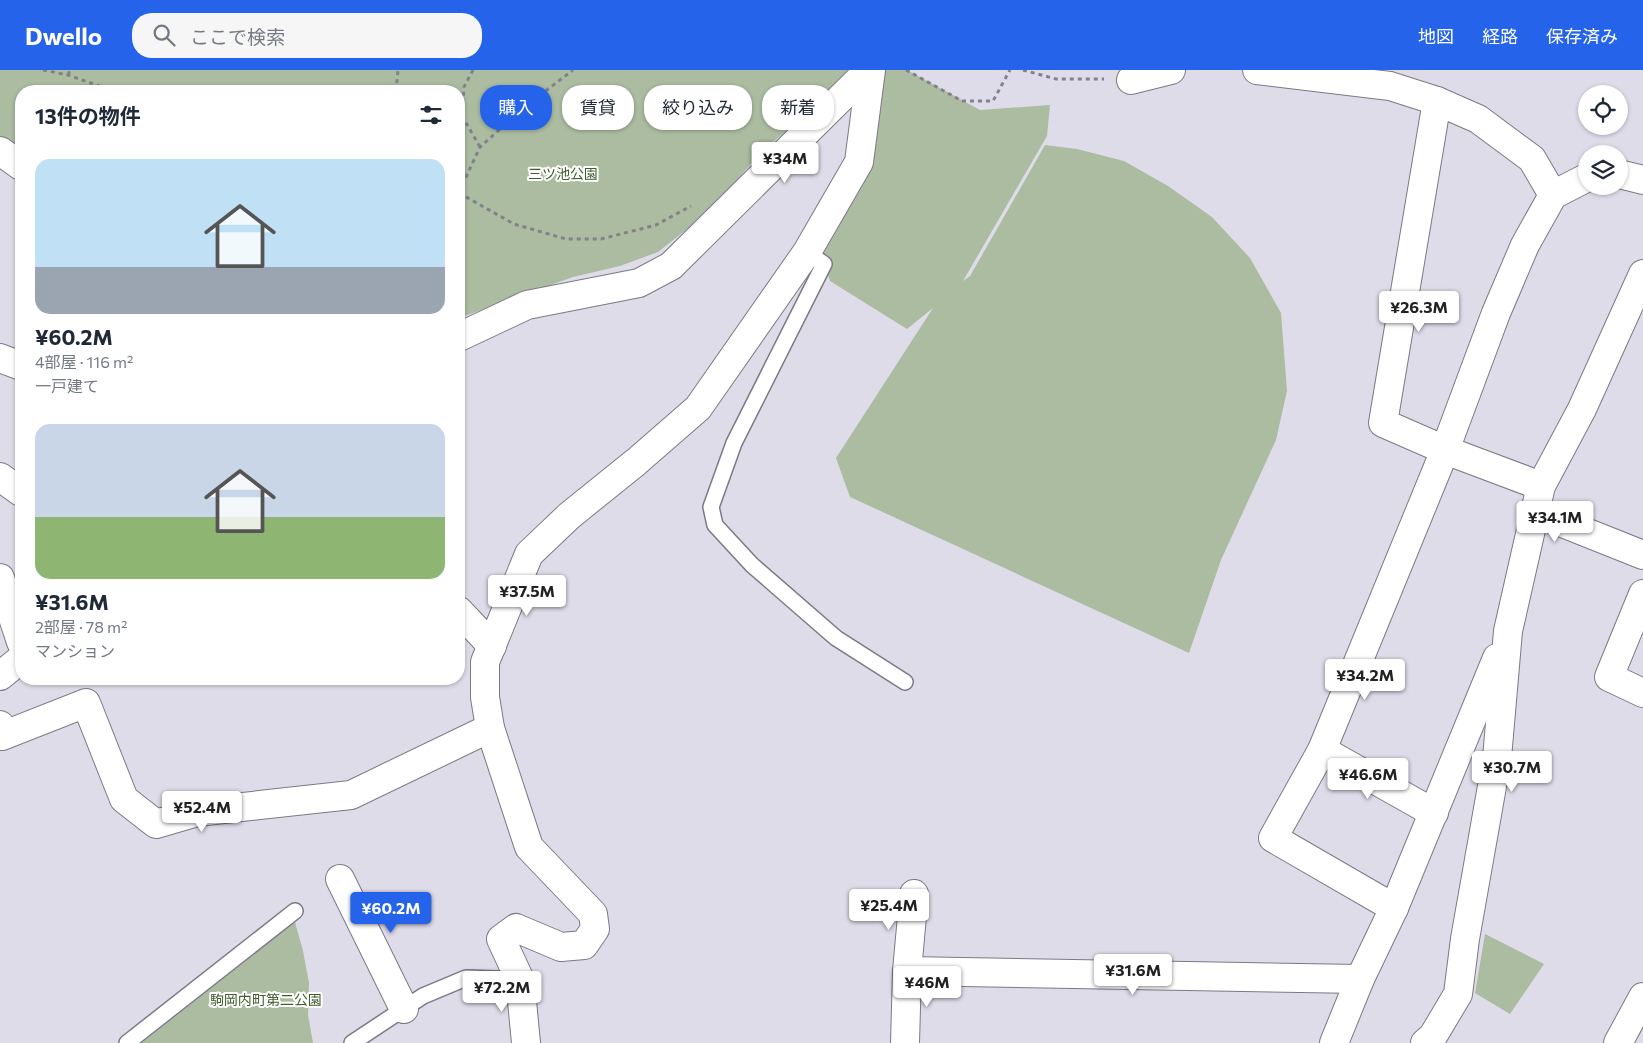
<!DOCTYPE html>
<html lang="ja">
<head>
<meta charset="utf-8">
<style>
	:root { --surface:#fff; --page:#f6f6f7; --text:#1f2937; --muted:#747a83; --accent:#2563eb }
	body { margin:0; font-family:Commissioner,"Noto Sans JP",sans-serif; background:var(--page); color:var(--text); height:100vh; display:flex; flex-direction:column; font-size:19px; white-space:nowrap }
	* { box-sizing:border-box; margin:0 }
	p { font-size:16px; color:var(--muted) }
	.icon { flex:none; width:28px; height:28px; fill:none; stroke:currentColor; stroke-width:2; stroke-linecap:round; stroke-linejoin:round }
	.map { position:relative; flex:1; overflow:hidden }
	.details { position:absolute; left:15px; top:15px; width:450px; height:600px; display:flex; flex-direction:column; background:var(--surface); border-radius:20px; box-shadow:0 1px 4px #0004 }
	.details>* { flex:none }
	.hud { position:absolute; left:480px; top:15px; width:475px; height:45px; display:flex; gap:10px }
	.controls { position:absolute; left:1578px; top:15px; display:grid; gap:10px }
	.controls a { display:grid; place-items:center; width:50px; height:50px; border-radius:50%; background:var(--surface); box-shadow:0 1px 4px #0004; font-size:25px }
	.price { position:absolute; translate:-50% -42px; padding:0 11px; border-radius:5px; background:#fff; color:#222; font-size:16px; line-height:32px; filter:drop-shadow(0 1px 2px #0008) }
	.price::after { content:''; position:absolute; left:50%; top:30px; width:15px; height:11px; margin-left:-8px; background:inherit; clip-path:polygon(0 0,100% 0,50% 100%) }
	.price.active { background:var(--accent); color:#fff }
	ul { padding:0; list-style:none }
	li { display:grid; align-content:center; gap:10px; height:265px; padding:0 20px }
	li span { display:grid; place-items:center; height:155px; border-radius:15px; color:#555 }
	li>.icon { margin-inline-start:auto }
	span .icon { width:90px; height:90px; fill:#fffc; stroke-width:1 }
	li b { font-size:21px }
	h2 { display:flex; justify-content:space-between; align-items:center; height:60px; padding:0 20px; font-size:21px }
	.tag { padding:0 18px; border-radius:20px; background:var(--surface); box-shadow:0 1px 4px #0004; font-size:18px; line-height:45px }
	.tag.active { background:var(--accent); color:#fff }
	header { display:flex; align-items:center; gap:30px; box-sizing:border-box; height:70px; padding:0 25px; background:var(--accent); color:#fff }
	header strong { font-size:24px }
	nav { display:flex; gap:28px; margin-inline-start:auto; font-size:18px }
	.search { width:350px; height:45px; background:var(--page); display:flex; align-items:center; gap:12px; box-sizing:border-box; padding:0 18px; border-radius:20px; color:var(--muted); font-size:19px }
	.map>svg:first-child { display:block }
	.green { fill:#abbca1 }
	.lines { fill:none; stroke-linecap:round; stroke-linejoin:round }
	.lane-casing { stroke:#7b7985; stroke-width:18 }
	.street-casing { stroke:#7b7985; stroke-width:30 }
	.path { stroke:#84818b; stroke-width:3; stroke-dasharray:4 4; stroke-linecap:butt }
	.lane { stroke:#fff; stroke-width:15 }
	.street { stroke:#fff; stroke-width:28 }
	.labels { text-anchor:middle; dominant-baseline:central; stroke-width:4; stroke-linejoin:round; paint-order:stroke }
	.park-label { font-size:14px; fill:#405d2c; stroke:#fff }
</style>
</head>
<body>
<header>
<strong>Dwello</strong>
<div class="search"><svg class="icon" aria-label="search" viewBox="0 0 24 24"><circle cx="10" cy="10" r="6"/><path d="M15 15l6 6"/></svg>ここで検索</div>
<nav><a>地図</a><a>経路</a><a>保存済み</a></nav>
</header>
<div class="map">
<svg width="1643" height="973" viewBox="0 0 1643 973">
	<rect width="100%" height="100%" fill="#dfdcea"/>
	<g class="green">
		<polygon points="0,0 907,0 980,40 1050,35 1047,66 963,211 970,206 1045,75 1077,79 1124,91 1168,116 1212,147 1250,188 1281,243 1287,321 1276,370 1221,490 1189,583 850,427 836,388 933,238 907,259 830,211 819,176 878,52 838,19 763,80 710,141 658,182 620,196 573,207 459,248 459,21 21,21 21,81 0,67"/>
		<polygon points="295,852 303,881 309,913 308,945 313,973 142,973"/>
		<polygon points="1485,864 1544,894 1510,944 1475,923"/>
	</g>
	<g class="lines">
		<defs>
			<g id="lane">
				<polyline points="807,182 824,194 734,373 711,437 715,455 752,495 836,568 905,612"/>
				<polyline points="127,973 295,841"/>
				<polyline points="352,973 423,926 466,908 520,910"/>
			</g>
			<g id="street">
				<polyline points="1257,0 1390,16 1437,31 1478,49 1532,89 1553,125"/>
				<polyline points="1131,10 1171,0"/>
				<polyline points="1437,31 1383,353 1445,380 1541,416"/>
				<polyline points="0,81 21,96"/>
				<polyline points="1619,104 1643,110"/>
				<polyline points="1643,204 1582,339 1541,416 1535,442 1643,485"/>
				<polyline points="459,267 527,235 639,213 671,196 869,0"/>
				<polyline points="0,288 21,296"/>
				<polyline points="0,407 21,422"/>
				<polyline points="0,508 21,572"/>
				<polyline points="1643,524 1609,607 1643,623"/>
				<polyline points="459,541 492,576"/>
				<polyline points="0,606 21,589"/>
				<polyline points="0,655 2,666 86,633 124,729 156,754 197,742 351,725 490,658"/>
				<polyline points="1322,680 1434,743"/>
				<polyline points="340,809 404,939"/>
				<polyline points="1394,838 1273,768 1322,680 1445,380 1496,243 1525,175 1553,125 1586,108"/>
				<polyline points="907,901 1360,909"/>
				<polyline points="526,973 520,910 501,869 516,858 561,877 584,875 595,859 593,844 529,777 490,658 485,627 485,592 529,484 569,446 636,392 698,338 807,182 859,92 871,0"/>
				<polyline points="905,973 907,901 914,824"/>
				<polyline points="1334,973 1360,909 1394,838 1497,588"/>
				<polyline points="1425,973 1433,966 1458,924 1465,869 1497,688 1508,561 1535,442"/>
				<polyline points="1618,973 1643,927"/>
			</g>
		</defs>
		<use href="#lane" class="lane-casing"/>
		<use href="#street" class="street-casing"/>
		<g class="path">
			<polyline points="43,0 68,5 105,18 106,21"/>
			<polyline points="473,0 464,17 462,46 480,77"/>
			<polyline points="906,0 962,31 993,31 1010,0"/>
			<polyline points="1023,0 1056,9 1104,9"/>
			<polyline points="68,5 70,0"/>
			<polyline points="396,21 398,0"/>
			<polyline points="459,122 480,77 526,36 573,0"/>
			<polyline points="459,123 514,154 566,169 601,169 656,155 691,136"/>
		</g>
		<use href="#lane" class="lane"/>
		<use href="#street" class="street"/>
	</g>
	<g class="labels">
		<g class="park-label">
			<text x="563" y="103">三ツ池公園</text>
			<text x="266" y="929">駒岡内町第二公園</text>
		</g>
	</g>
</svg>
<div class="controls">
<a><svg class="icon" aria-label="locate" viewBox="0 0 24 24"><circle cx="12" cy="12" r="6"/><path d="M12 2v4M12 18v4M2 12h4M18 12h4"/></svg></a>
<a><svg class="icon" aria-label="layers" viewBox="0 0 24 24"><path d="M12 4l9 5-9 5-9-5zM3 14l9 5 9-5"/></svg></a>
</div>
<b class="price" style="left:785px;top:114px">¥34M</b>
<b class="price" style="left:1419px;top:263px">¥26.3M</b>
<b class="price" style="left:1555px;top:473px">¥34.1M</b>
<b class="price" style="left:527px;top:547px">¥37.5M</b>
<b class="price" style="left:1365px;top:631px">¥34.2M</b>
<b class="price" style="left:1512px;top:723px">¥30.7M</b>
<b class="price" style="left:1368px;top:730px">¥46.6M</b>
<b class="price" style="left:202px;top:763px">¥52.4M</b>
<b class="price" style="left:889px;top:861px">¥25.4M</b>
<b class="price active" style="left:391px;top:864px">¥60.2M</b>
<b class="price" style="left:1133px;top:926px">¥31.6M</b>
<b class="price" style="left:927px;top:938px">¥46M</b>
<b class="price" style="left:502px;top:943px">¥72.2M</b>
<div class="hud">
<a class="tag active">購入</a>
<a class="tag">賃貸</a>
<a class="tag">絞り込み</a>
<a class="tag">新着</a>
</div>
<section class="details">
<h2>13件の物件<svg class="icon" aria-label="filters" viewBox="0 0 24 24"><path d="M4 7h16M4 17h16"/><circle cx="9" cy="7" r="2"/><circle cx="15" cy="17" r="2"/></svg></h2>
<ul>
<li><span style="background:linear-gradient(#bfe0f5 70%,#9aa5b1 0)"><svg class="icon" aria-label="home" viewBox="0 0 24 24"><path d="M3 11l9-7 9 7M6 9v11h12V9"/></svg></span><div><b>¥60.2M</b><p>4部屋 · 116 m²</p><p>一戸建て</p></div></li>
<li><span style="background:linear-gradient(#c9d6e8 60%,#8fb573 0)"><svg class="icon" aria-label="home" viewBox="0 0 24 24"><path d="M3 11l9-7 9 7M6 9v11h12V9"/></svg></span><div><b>¥31.6M</b><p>2部屋 · 78 m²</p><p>マンション</p></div></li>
</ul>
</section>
</div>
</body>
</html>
